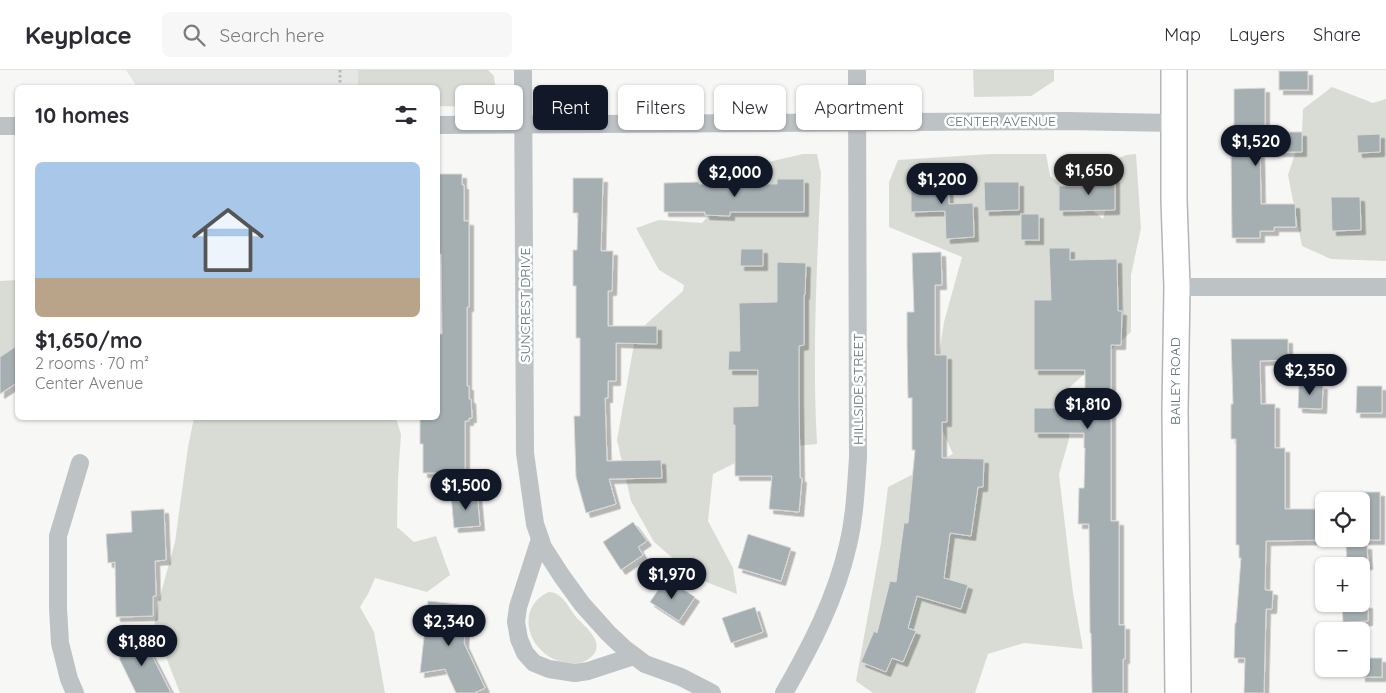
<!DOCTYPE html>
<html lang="en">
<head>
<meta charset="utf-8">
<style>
	:root { --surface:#fff; --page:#f7f7f7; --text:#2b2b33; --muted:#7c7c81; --line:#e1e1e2; --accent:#111827 }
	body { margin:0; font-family:Quicksand,sans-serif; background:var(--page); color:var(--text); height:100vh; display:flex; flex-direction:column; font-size:19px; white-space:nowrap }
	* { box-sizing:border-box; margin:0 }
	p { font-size:16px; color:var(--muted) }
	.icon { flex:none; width:28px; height:28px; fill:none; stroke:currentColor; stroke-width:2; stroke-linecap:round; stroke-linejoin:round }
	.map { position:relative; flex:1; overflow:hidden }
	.details { position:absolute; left:15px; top:15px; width:425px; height:335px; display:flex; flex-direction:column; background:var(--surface); border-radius:8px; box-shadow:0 1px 4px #0004 }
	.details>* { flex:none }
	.banner { position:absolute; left:455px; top:15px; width:475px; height:45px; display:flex; gap:10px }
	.fabs { position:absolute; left:1315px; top:422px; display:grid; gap:10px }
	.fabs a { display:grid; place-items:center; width:55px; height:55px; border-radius:8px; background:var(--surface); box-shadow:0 1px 4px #0004; font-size:25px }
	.price { position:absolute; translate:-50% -42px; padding:0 11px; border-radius:18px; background:var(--accent); color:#fff; font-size:16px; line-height:32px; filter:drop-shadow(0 1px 2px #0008) }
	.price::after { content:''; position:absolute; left:50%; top:30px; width:15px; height:11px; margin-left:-8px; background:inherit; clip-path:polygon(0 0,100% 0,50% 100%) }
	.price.current { background:#222; color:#fff }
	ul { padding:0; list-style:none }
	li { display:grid; align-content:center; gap:10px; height:265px; padding:0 20px }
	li+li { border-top:1px solid var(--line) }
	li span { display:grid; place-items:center; height:155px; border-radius:8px; color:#555 }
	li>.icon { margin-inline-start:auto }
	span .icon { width:90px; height:90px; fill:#fffc; stroke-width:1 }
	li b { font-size:21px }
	h2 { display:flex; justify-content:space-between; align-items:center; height:60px; padding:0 20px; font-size:21px }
	.pill { padding:0 18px; border-radius:8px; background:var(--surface); box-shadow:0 1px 4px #0004; font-size:18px; line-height:45px }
	.pill.current { background:var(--accent); color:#fff }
	header { display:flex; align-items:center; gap:30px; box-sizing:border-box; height:70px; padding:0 25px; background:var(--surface); border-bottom:1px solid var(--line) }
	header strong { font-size:24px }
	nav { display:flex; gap:28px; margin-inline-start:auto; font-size:18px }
	.search { width:350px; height:45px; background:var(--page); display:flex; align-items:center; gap:12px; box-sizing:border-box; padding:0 18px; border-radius:8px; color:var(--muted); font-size:19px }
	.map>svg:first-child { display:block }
	.built { fill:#e5e7e5 }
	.green { fill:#d9dcd5 }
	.building { fill:#a5afb1; stroke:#d9d9d7; filter:url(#shadow) }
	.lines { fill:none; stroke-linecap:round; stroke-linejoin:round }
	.secondary-casing { stroke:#afb7b9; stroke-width:28 }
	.path { stroke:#b7bbbc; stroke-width:3; stroke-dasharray:2.5 2.5; stroke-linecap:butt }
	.street { stroke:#bdc2c4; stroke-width:18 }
	.secondary { stroke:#fff; stroke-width:25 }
	.labels { text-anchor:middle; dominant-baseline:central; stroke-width:5; stroke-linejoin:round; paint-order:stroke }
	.street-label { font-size:14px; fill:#66787c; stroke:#fff }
</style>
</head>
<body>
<header>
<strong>Keyplace</strong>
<div class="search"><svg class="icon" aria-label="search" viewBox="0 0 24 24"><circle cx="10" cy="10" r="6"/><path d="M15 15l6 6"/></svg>Search here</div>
<nav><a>Map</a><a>Layers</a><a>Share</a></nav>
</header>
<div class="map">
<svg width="1386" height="623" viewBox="0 0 1386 623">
	<defs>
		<filter id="shadow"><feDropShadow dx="4.5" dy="4.5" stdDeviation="0" flood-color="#0004"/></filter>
	</defs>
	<rect width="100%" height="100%" fill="#f7f7f5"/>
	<polygon class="built" points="126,0 358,0 358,17 137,17"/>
	<g class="green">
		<polygon points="358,0 488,0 494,6 497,29 480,37 438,36 438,18 358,17"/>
		<polygon points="973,0 1054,0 1054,11 1031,26 974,27"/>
		<polygon points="1332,17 1373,33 1386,29 1386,191 1331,189 1302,176 1288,105 1302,63 1303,39"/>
		<path d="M 803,84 L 817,84 L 821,103 C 817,194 812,283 817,374 L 763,379 L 713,404 L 708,451 L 733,498 L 737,524 L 696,508 L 654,472 L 631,431 L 617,370 L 636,263 L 683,221 L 684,215 L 659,200 L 636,158 L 659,150 L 702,153 L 751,96 Z"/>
		<polygon points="990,84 1046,84 1050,106 1103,149 1115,108 1112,91 1126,85 1136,84 1141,158 1131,205 1131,262 1070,317 1069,369 1059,404 1073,523 1083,579 1024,573 988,584 975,623 873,623 856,611 881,473 888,417 953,384 931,335 944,252 962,187 889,157 889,112 898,90"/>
		<polygon points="18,210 17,286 0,292 0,211"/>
		<polygon points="194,348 396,348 401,364 398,409 397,457 414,472 436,466 450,505 427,522 375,508 368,524 360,537 374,562 385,623 180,623 154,556 159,530 175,472 188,377"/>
		<path d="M 549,522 C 562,522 569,538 576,547 C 585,557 608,574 590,588 C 582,594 574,594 564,592 C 529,586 513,538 549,522 Z"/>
	</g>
	<g class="building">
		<rect x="1279" y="1" width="29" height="19"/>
		<polygon points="1265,18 1265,62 1302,62 1302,82 1260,82 1261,134 1295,134 1296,157 1274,157 1274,161 1260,161 1260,168 1232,168 1231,81 1234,81 1234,19"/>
		<polygon points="1380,64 1380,82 1358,83 1357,65"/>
		<polygon points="438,104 462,104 462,115 464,115 464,151 469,151 469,237 467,237 467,316 469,316 469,329 471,329 472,348 469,348 469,351 465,351 465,403 423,403 423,374 420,374 420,348 438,348 438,264 442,264 441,184 438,184"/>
		<polygon points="948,106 949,134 973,133 974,167 946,169 945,141 911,142 911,107"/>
		<polygon points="573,108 603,108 601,181 613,181 612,221 608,221 608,256 657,256 657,274 616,273 616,311 608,311 608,328 605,328 607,391 661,390 662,408 609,409 616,434 586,443 576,407 574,346 580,346 580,268 576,268 576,216 573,216 573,180 577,180 578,143 573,143"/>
		<polygon points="1088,108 1115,108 1115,140 1059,141 1059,116 1088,116"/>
		<polygon points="777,109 804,109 804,142 730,142 730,146 705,145 705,142 664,142 664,113 699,112 699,114 777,114"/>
		<polygon points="984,112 1019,112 1019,140 985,141"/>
		<polygon points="1331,127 1360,127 1361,160 1332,161"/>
		<rect x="1021" y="144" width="18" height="26"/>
		<polygon points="1049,178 1070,178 1070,190 1117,189 1118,241 1122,241 1121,275 1111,275 1111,451 1119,451 1119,555 1125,555 1125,589 1123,589 1123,623 1092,623 1091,563 1090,563 1089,454 1078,454 1079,418 1084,418 1085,378 1084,378 1084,363 1034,363 1034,338 1085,338 1085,300 1034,300 1034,230 1051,230"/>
		<polygon points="741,179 763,179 763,196 740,196"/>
		<polygon points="941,182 942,215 935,215 935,285 947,285 947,352 942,352 942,388 984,389 983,417 978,417 971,466 950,463 944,508 968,515 961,539 917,526 908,558 916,561 903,592 892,588 886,602 861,592 874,561 877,563 890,511 896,512 904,453 908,453 915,380 912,380 912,328 908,328 907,275 907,242 914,242 912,183"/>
		<polygon points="777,192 806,193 805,225 804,225 804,275 799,276 799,328 800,408 802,408 799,442 769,439 772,406 735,406 735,355 733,355 733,337 758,336 758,300 728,300 729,281 740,281 739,233 777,232"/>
		<polygon points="1231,269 1288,269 1288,290 1260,291 1261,334 1275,334 1275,378 1285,378 1285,439 1324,439 1324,470 1266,471 1265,520 1273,521 1272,539 1266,539 1264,623 1244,623 1245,588 1234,588 1235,553 1236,553 1241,488 1239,488 1239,475 1236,475 1236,369 1231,369 1231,334 1233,334"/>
		<polygon points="18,275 18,312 0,324 0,287"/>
		<polygon points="1299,314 1323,315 1322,339 1298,338"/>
		<polygon points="1357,316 1382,316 1382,343 1356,343"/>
		<rect x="1361" y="422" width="19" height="48"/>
		<polygon points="477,423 480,456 454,458 451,425"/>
		<polygon points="164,439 166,490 155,491 156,526 153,526 153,546 116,547 115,492 108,493 106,464 132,462 131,441"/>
		<polygon points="633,452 647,471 638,477 643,485 621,500 603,472"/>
		<polygon points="748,464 791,478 781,511 738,498"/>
		<polygon points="1346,475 1367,475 1368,495 1347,496"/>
		<polygon points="666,508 695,527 679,551 650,532"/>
		<polygon points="428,531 467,535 464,573 485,618 474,623 456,623 445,599 420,603"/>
		<polygon points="1342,534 1368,534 1368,551 1343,552"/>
		<polygon points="755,537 763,562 731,573 722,548"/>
		<polygon points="141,564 171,623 136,623 119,588 121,587 117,577"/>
		<rect x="1361" y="588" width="21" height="19"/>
	</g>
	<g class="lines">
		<defs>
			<polyline id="secondary" points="1174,0 1174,130 1177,217 1175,340 1178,623"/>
		</defs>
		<use href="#secondary" class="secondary-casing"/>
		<polyline class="path" points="340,0 340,18"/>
		<g class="street">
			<polyline points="523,0 525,383 535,454 543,477 561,505 582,534 608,563 625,579 645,594 681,607 712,623"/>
			<polyline points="438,55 1066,51 1174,53"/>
			<polyline points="0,56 18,56"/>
			<polyline points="1177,217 1386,217"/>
			<polyline points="540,469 518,537 516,552 519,569 525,583 534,593 549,599 575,603 588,601 634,586"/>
			<polyline points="75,623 69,609 60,573 58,538 58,466 80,393"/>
			<path d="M 784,623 C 811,576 836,528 848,475 C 855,446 856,416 858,387 L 857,0"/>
		</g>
		<use href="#secondary" class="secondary"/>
	</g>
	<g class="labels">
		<g class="street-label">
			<text x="1001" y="51">CENTER AVENUE</text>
			<text transform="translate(525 235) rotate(-90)">SUNCREST DRIVE</text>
			<text transform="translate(1175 311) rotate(-90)">BAILEY ROAD</text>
			<text transform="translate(858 319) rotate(-90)">HILLSIDE STREET</text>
		</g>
	</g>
</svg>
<div class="fabs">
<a><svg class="icon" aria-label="locate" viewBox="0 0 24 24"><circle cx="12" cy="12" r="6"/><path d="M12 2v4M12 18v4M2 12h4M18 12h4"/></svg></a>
<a>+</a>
<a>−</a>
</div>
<b class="price" style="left:1256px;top:97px">$1,520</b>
<b class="price current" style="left:1089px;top:126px">$1,650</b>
<b class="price" style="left:735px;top:128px">$2,000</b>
<b class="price" style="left:942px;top:135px">$1,200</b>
<b class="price" style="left:1310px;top:326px">$2,350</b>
<b class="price" style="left:1088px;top:360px">$1,810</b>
<b class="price" style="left:466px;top:441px">$1,500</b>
<b class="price" style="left:672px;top:530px">$1,970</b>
<b class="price" style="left:449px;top:577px">$2,340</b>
<b class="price" style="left:142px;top:597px">$1,880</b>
<div class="banner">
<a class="pill">Buy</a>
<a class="pill current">Rent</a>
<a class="pill">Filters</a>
<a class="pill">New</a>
<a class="pill">Apartment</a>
</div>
<section class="details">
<h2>10 homes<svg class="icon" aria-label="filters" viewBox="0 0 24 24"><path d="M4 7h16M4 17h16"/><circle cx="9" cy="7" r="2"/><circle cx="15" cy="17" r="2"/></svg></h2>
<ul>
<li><span style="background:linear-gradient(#a9c7e8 75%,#b9a48a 0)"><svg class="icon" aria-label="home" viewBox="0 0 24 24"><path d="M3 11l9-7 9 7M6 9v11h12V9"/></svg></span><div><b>$1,650/mo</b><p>2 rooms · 70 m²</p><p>Center Avenue</p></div></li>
</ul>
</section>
</div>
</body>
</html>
